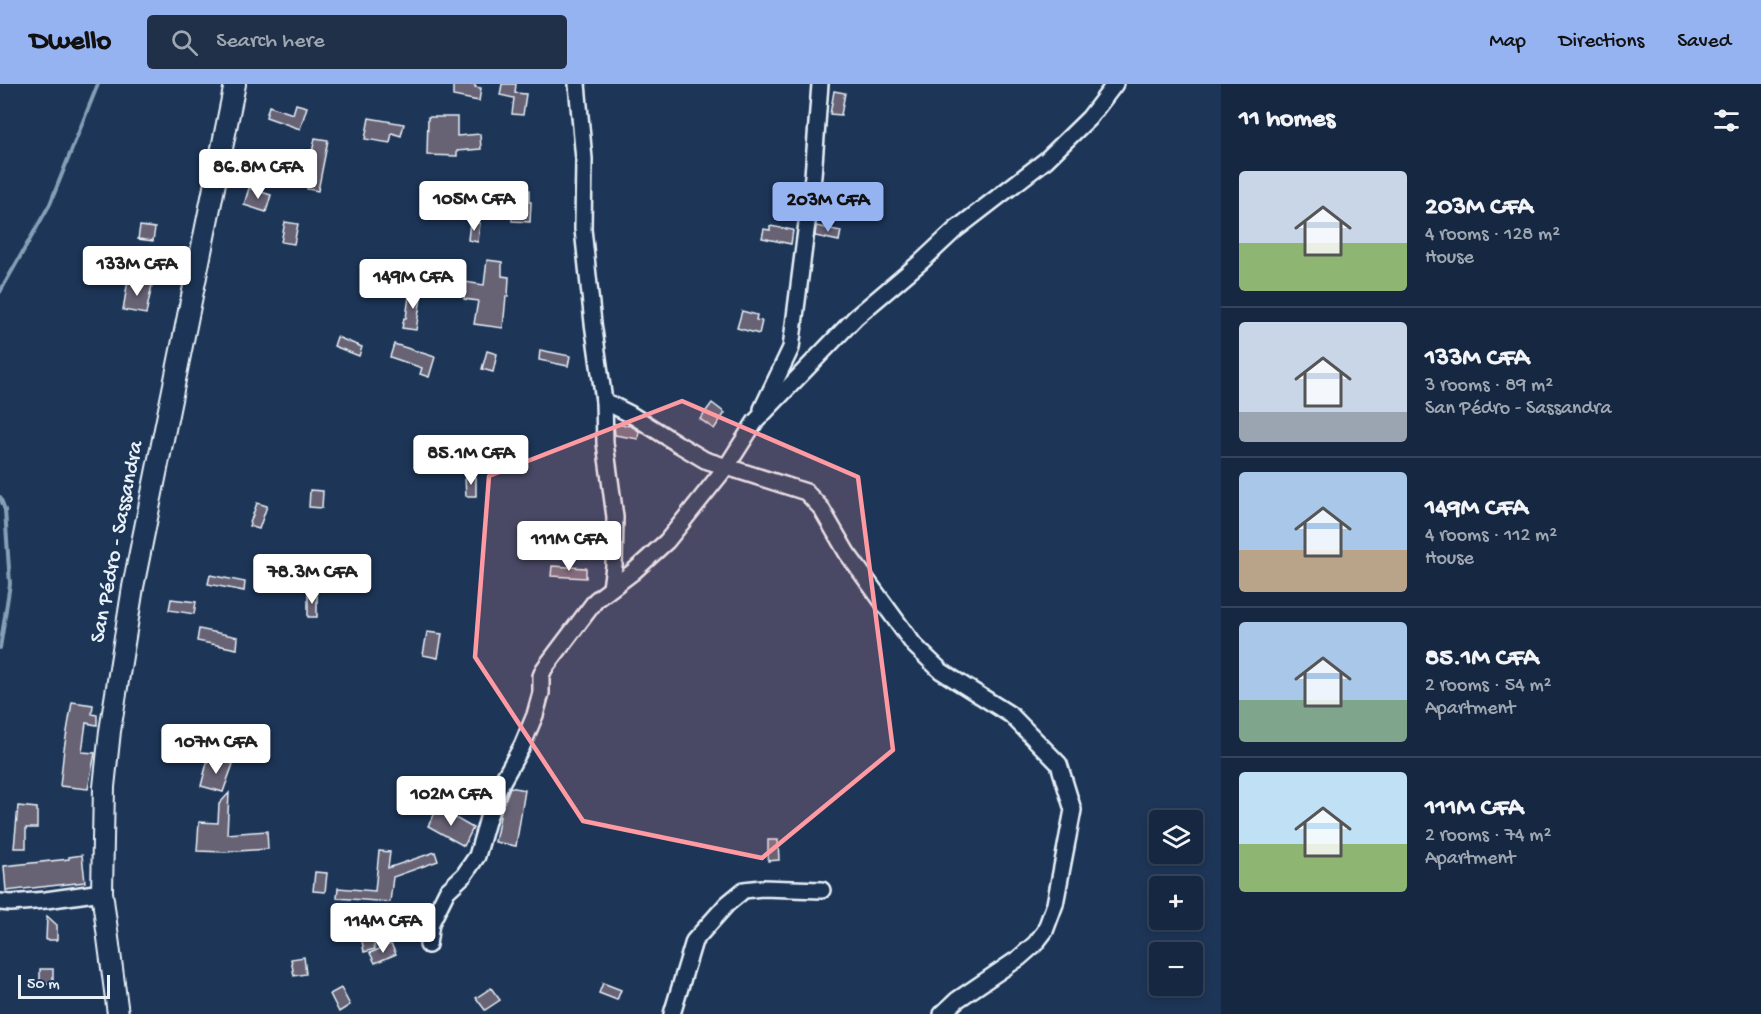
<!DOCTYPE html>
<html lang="en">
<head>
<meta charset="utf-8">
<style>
	:root { --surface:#162841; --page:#1f3048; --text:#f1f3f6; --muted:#9ea6b1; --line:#35445a; --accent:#95b2f1 }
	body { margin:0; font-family:"Gochi Hand",sans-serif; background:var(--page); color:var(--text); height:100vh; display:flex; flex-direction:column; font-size:22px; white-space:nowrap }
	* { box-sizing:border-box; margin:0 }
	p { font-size:20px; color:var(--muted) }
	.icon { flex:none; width:33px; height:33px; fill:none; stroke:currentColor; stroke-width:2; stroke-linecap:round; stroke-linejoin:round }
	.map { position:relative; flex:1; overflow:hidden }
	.side { display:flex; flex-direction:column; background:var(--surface); width:540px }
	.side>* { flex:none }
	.fabs { position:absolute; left:1149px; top:726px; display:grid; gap:12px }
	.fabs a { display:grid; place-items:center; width:54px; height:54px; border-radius:6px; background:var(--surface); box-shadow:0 3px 9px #0003,0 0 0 2px var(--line); font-size:30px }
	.scale { position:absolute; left:18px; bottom:15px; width:92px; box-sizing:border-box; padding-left:6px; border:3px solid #e8f1f8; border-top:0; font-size:16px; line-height:21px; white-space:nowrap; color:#e8f1f8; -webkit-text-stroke:4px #1d3557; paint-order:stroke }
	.price { position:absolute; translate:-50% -51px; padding:0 14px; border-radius:6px; background:#fff; color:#222; font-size:20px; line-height:39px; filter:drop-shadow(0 2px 3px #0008) }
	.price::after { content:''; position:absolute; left:50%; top:36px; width:18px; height:14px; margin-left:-9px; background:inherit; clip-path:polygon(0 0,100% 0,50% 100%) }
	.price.on { background:var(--accent); color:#111 }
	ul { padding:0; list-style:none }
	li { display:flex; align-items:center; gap:18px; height:150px; padding:0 18px }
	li+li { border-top:2px solid var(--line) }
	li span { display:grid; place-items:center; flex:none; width:168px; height:120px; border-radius:6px; color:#555 }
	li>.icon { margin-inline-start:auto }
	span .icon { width:72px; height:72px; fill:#fffc; stroke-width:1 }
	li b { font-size:26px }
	h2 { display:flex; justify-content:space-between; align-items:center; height:72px; padding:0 18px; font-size:26px }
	header { display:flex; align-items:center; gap:36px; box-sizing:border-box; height:84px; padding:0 30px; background:var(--accent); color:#111 }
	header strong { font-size:28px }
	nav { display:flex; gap:33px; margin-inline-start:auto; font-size:21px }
	.search { width:420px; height:54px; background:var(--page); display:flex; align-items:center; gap:15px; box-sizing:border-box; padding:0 21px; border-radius:6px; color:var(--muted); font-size:22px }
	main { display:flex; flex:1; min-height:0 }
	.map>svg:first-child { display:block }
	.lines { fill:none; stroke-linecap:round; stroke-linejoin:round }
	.stream { stroke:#859fb7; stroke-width:4 }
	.building { fill:#676274; stroke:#e8f1f8; stroke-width:1.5 }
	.minor-casing { stroke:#e8f1f8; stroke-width:20 }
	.major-casing { stroke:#e8f1f8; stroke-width:24 }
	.minor { stroke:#1d3557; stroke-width:15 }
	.major { stroke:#1d3557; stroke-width:20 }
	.marked { fill:#ff9aa2; fill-opacity:0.2; stroke:#ff9aa2; stroke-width:4.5; stroke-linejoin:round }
	.labels { text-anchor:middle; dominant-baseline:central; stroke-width:5; stroke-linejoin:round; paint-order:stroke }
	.street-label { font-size:22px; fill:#e8f1f8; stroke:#1d3557 }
</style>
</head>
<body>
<header>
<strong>Dwello</strong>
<div class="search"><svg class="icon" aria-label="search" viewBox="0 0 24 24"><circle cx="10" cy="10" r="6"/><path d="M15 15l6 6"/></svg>Search here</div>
<nav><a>Map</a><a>Directions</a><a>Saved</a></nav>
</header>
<main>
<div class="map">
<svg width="1221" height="930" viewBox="0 0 1221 930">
	<rect width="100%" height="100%" fill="#1d3557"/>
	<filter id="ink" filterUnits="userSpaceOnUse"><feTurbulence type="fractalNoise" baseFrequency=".0167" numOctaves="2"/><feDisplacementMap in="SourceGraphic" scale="12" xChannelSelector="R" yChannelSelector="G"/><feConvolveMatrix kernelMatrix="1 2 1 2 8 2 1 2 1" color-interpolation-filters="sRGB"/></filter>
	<g filter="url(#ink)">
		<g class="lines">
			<g class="stream">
				<polyline points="0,208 50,120 98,0"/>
				<polyline points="0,413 5,426 10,500 0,564"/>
			</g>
		</g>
		<g class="building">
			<polygon points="453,0 475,0 475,3 481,4 479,17 453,12"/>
			<polygon points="502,0 516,0 515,9 526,10 523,31 512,30 514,14 500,11"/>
			<polygon points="834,7 845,9 841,31 830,30"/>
			<polygon points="296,20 307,23 300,45 266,33 269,22 293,30"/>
			<polygon points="428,33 457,33 457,52 480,50 481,65 457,67 457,72 427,71"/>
			<polygon points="369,34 404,40 401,52 392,49 390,59 365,55"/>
			<polygon points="315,54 328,56 318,107 307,105 310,93 307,93"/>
			<polygon points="825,101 852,108 849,123 822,117"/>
			<polygon points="249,104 271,111 266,128 244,121"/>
			<polygon points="512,106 529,106 529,118 531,118 530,138 512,137"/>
			<polygon points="285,138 298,140 294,160 281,158"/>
			<polygon points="470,138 480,139 478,158 468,156"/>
			<polygon points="140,142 155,144 153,157 138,155"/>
			<polygon points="770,142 793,146 791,160 762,154 764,145 770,146"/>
			<polygon points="816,142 841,147 839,157 815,152"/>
			<polygon points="487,176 502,178 502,192 509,193 508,212 506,212 503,244 474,240 478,217 464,215 465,198 484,201"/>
			<polygon points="128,196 152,201 146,230 123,226"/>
			<polygon points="410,205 422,207 416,246 402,244 404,234 406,234"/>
			<polygon points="742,227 757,231 756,236 762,237 759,250 737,244"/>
			<polygon points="337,253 362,263 359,272 334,262"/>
			<polygon points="394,260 435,273 429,293 420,290 422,284 390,273"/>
			<polygon points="540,266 570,272 568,282 539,276"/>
			<polygon points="487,267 497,270 493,288 482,285"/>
			<polygon points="712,319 725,329 714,345 700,335"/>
			<polygon points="614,340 631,342 639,347 638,355 615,351"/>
			<polygon points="446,371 464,376 461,387 443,382"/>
			<polygon points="465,393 476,393 476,412 466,412"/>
			<polygon points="310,406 323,407 322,424 309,423"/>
			<polygon points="257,419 267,422 259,445 249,442"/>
			<polygon points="552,482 586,484 586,494 551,492"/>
			<polygon points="210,491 245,498 244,507 208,500"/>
			<rect x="308" y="509" width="9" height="24"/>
			<polygon points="171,515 196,518 194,530 169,526"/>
			<polygon points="199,545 238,553 237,565 197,557"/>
			<polygon points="427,548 442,550 438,574 423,571"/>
			<polygon points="72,618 93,621 92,630 97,631 97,641 86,639 82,668 95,669 88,705 60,702 64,665"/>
			<polygon points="208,675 222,679 223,677 233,680 223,708 201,702"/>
			<polygon points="510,703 525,706 516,762 495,758 501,727"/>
			<polygon points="229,709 227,750 267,747 268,765 225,768 197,767 199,738 218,739 219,720"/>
			<polygon points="18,722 37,724 37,744 26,744 26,764 14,764"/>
			<polygon points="438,724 473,744 464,762 428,742"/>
			<polygon points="768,756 778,756 779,776 768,777"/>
			<polygon points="379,767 390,768 388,784 435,768 438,777 393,793 390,818 337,814 338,804 375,807"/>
			<polygon points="82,771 85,798 6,807 4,782 69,775 69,773"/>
			<polygon points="315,788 327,789 325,808 313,807"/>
			<polygon points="47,832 57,841 57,856 46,856"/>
			<polygon points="371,844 375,865 364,868 360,846"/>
			<polygon points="391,860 396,870 375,879 370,869"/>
			<polygon points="304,873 306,890 294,892 291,875"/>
			<rect x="40" y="885" width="13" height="15"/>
			<polygon points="603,899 621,906 617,916 599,909"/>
			<polygon points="341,904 350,921 339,928 330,910"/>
			<polygon points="491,904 500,916 485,926 476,914"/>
		</g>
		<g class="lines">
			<defs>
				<g id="minor">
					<polyline points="577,0 584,75 583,145 593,239 604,317 605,359 615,433 614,482 611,504"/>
					<polyline points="604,317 630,330 678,360 705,376 806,408 821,424 847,469 914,561 941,587 1011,631 1059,680 1073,726 1055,820 1045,847 1035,860 1019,874 957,916 942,930"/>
					<polyline points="762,325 791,264 813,92 820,0"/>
					<polyline points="0,818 11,819 46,816 102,808"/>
					<polyline points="428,861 431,839 447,807 464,791 477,772 488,734 499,703 522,662 535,631 541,609 541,592 544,585 596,516 633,488 667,457 727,382 755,338 856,233 922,177 955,146 1046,76 1089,34 1115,0"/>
					<polyline points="672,930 694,857 727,820 744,806 762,804 822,806"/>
				</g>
				<polyline id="major" points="118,930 102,808 104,703 110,647 133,503 235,0"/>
			</defs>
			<use href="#minor" class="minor-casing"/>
			<use href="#major" class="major-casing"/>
			<use href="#minor" class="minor"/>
			<use href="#major" class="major"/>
		</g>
	</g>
	<path class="marked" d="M 682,317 L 858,393 L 893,666 L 762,774 L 583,737 L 475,573 L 489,392 Z"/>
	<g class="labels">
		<g class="street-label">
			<text transform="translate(118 458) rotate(-79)">San Pédro - Sassandra</text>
		</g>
	</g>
</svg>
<div class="fabs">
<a><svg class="icon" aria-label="layers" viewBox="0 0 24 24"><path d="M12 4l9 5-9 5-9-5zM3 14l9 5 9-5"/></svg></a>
<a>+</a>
<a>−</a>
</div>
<div class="scale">50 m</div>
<b class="price" style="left:258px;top:116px">86.8M CFA</b>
<b class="price" style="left:474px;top:148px">105M CFA</b>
<b class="price on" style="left:828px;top:149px">203M CFA</b>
<b class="price" style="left:137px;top:213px">133M CFA</b>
<b class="price" style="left:413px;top:226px">149M CFA</b>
<b class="price" style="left:471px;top:402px">85.1M CFA</b>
<b class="price" style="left:569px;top:488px">111M CFA</b>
<b class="price" style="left:312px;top:521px">78.3M CFA</b>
<b class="price" style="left:216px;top:691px">107M CFA</b>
<b class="price" style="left:451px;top:743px">102M CFA</b>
<b class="price" style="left:383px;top:870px">114M CFA</b>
</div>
<section class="side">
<h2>11 homes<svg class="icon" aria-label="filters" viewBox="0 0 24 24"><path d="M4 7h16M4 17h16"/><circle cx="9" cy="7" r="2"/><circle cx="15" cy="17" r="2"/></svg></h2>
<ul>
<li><span style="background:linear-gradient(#c9d6e8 60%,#8fb573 0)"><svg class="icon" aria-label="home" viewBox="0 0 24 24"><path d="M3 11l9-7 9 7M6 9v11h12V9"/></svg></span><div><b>203M CFA</b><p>4 rooms · 128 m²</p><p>House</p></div></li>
<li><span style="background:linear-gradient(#c9d6e8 75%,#9aa5b1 0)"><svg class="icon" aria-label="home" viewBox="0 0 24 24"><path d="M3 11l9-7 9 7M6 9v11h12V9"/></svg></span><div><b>133M CFA</b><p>3 rooms · 89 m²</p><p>San Pédro - Sassandra</p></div></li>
<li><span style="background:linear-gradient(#a9c7e8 65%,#b9a48a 0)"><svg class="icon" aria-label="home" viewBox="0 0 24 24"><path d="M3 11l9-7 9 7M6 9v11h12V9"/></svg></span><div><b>149M CFA</b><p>4 rooms · 112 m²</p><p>House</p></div></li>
<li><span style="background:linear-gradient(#a9c7e8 65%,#7fa58c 0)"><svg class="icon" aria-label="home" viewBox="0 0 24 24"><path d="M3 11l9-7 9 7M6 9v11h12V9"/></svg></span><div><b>85.1M CFA</b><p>2 rooms · 54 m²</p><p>Apartment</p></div></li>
<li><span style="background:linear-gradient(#bfe0f5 60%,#8fb573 0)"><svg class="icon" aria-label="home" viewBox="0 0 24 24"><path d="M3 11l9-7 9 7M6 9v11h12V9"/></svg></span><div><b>111M CFA</b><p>2 rooms · 74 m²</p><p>Apartment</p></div></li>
</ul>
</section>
</main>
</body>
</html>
